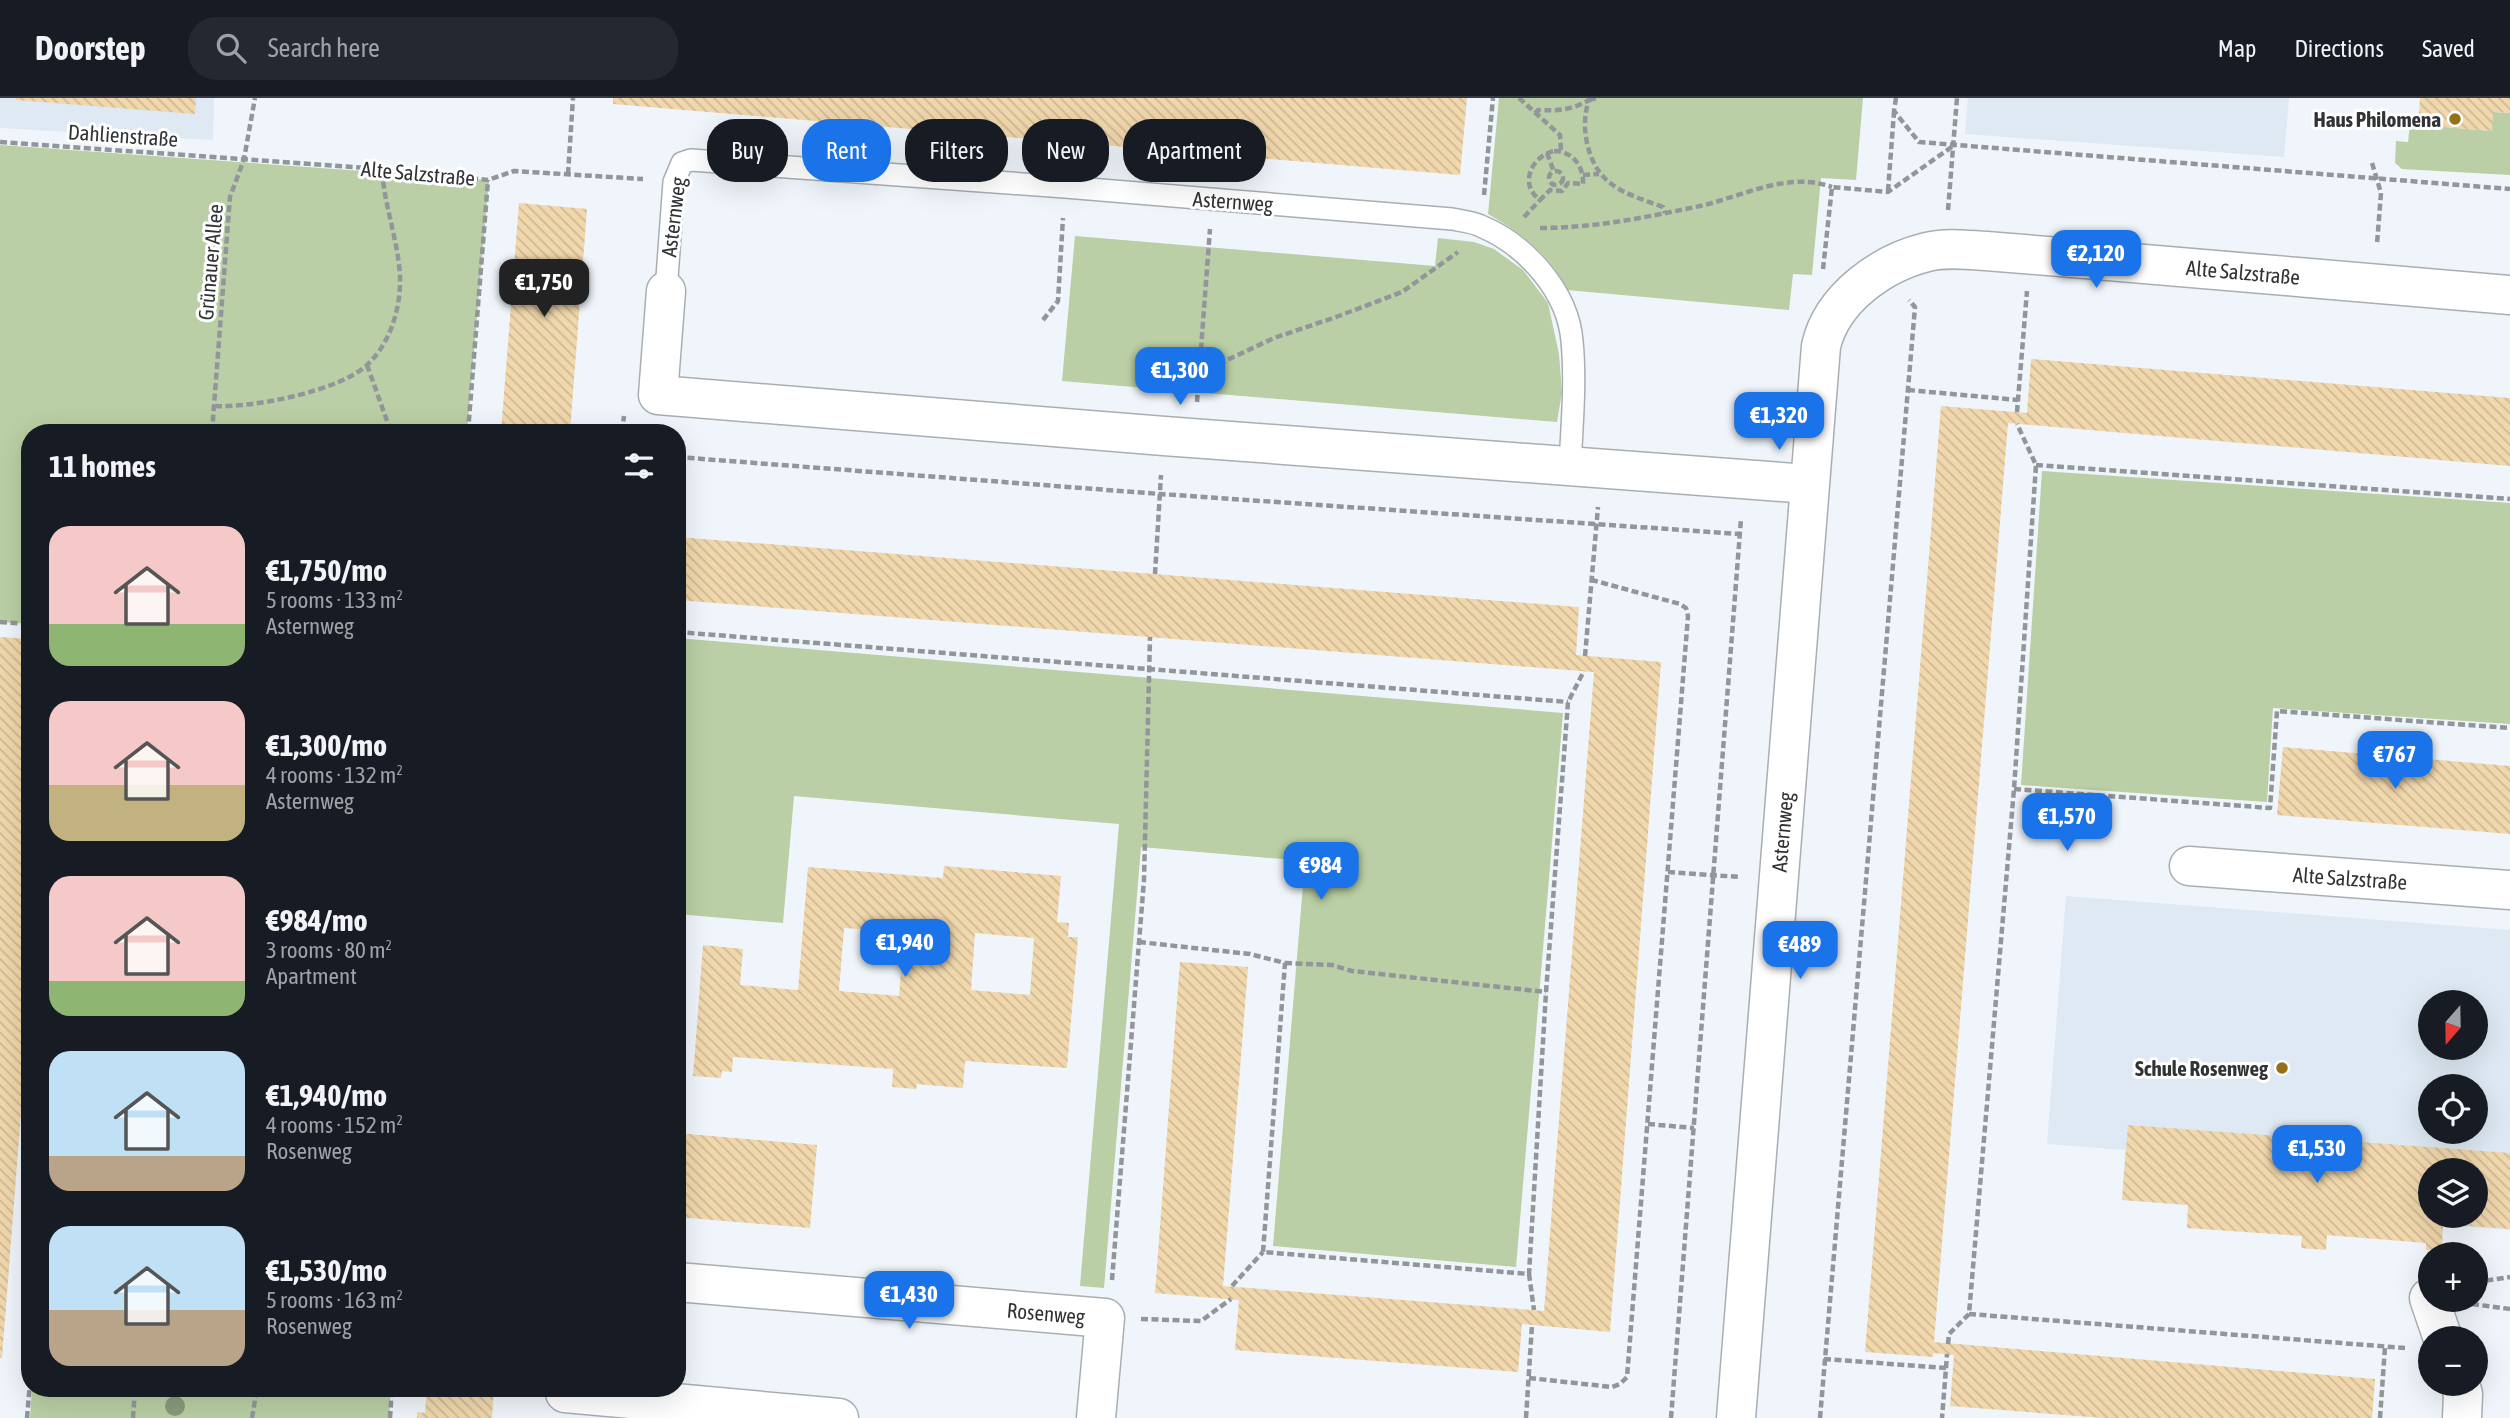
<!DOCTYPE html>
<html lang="en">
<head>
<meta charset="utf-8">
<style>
	:root { --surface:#171b24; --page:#242831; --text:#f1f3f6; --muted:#9ea1a6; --line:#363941; --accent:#1a73e8 }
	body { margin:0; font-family:"Asap Condensed",sans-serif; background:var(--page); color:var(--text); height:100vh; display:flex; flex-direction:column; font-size:26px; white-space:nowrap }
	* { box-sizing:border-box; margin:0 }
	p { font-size:23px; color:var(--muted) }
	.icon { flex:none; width:38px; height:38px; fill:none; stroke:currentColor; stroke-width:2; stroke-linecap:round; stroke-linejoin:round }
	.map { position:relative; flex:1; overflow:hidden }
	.sheet { position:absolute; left:21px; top:326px; width:665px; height:973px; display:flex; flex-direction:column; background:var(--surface); border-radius:28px; box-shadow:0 7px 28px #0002 }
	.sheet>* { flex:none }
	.hud { position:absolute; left:707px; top:21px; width:665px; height:63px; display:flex; gap:14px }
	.needle { width:46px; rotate:200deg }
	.buttons { position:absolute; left:2418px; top:892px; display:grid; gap:14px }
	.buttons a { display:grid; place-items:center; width:70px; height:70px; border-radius:50%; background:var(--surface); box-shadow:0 7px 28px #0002; font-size:35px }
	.price { position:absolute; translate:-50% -60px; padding:0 16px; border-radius:14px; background:var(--accent); color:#fff; font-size:23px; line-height:46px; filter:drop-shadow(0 2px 4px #0008) }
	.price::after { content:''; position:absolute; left:50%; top:42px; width:21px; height:16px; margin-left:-10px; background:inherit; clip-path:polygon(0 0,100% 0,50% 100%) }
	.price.selected { background:#222; color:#fff }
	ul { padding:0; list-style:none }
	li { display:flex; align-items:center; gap:21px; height:175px; padding:0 28px }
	li span { display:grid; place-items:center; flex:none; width:196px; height:140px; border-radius:21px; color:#555 }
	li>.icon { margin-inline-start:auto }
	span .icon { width:84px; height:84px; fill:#fffc; stroke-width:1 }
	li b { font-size:30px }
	h2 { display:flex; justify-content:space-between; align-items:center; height:84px; padding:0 28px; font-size:30px }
	.chip { padding:0 24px; border-radius:28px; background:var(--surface); box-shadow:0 7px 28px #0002; font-size:24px; line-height:63px }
	.chip.selected { background:var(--accent); color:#fff }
	header { display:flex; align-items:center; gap:42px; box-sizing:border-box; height:98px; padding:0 35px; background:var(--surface); border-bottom:2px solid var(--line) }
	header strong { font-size:33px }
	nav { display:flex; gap:38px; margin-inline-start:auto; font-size:24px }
	.search { width:490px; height:63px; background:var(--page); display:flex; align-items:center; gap:18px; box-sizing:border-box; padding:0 24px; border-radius:28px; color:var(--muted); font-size:26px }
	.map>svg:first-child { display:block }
	.built { fill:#dee9f4; fill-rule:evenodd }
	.green { fill:#bacfa5 }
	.building { fill:url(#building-back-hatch); fill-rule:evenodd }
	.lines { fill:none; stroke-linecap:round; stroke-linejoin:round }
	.lane-casing { stroke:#a9aeb3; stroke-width:24 }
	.street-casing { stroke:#a9aeb3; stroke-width:41 }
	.path { stroke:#92969a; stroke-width:4.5; stroke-dasharray:7 3.5; stroke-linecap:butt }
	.lane { stroke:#fff; stroke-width:21 }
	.street { stroke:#fff; stroke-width:38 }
	.tree { fill:#8a9b7b }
	.poi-dot { fill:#966f19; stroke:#fff; stroke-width:2.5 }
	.labels { text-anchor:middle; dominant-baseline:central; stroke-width:6; stroke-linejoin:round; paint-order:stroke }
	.poi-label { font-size:21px; font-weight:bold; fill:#313335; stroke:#fff; text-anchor:end }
	.street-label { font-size:21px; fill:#313335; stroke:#fff }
</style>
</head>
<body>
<header>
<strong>Doorstep</strong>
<div class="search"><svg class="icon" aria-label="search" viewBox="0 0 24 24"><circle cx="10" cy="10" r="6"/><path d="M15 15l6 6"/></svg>Search here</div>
<nav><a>Map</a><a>Directions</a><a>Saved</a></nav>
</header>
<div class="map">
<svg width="2510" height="1320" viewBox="0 0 2510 1320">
	<defs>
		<pattern id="building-back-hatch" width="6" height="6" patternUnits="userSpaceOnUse" patternTransform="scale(1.75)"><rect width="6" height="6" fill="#f1d7ac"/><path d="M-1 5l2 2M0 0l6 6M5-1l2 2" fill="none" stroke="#cfb995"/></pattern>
	</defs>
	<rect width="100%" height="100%" fill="#eff5fa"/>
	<g class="built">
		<polygon points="0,0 214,0 213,42 0,30"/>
		<polygon points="1968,0 2289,0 2284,59 1965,36"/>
		<path d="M 2066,798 L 2510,832 L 2510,1132 L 2122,1102 L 2125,1052 L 2047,1046 ZM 2431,905 L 2476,905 L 2476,950 L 2431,950 ZM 2431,989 L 2476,989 L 2476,1034 L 2431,1034 ZM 2431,1073 L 2476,1073 L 2476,1118 L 2431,1118 Z"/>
	</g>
	<g class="green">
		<path d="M 1499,0 L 1863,0 L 1856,82 L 1821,80 L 1812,177 L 1793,176 L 1789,212 L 1567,192 C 1550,156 1521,135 1488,116 Z"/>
		<polygon points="2493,14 2510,15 2510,77 2402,71 2395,65 2396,43 2408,44 2410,26 2491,33"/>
		<polygon points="0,47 489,82 467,334 30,334 30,526 0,524"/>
		<polygon points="1075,138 1435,168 1438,140 1474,144 1494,151 1523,172 1548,205 1559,256 1562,294 1557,324 1062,283"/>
		<polygon points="2042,373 2510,405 2510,626 2273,610 2267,704 2021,687"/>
		<polygon points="677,540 1563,615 1516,1169 1273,1148 1305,763 1141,749 1104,1190 1080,1188 1119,726 794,698 783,825 677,816"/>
		<polygon points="32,1290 391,1290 389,1320 30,1320"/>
	</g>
	<g class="building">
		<polygon points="16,0 196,0 195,16 16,2"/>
		<polygon points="613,0 1467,0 1460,77 613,6"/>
		<polygon points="2420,0 2510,0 2510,15 2493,14 2492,33 2418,27"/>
		<polygon points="519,105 587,111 570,334 501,334"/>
		<polygon points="2031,261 2510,300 2510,368 2008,325 1934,1244 2375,1281 2372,1320 2103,1320 1950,1308 1954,1257 1933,1255 1933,1259 1865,1254 1941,308 2027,315"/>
		<polygon points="677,439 1579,509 1576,557 1661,564 1610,1234 1522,1226 1518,1274 1235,1252 1239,1202 1155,1195 1180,864 1248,869 1223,1188 1544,1213 1594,574 677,502"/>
		<polygon points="0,539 30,541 30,899 2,1260 0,1260"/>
		<polygon points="2283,649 2510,668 2510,736 2277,717"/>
		<path d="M 944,768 L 1061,778 L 1057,824 L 1069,825 L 1068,839 L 1078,839 L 1067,970 L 965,963 L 963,990 L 917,986 L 916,991 L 892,989 L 893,971 L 733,959 L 732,974 L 722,973 L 721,980 L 693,978 L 703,847 L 743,851 L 740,887 L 798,892 L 808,769 L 943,780 ZM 844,830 L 904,834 L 899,898 L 839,893 ZM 975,835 L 1034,840 L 1030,897 L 971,892 Z"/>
		<path d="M 2128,1027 L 2510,1055 L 2510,1131 L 2443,1126 L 2442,1153 L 2426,1152 L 2426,1145 L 2327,1137 L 2326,1152 L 2301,1150 L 2302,1138 L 2187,1130 L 2188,1107 L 2122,1102 ZM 2431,1073 L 2476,1073 L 2476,1118 L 2431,1118 Z"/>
		<polygon points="677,1035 817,1047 810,1130 677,1119"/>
		<polygon points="427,1290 494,1290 492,1320 417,1320 417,1314 425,1315"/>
	</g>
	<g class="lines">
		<defs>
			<path id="lane" d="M 666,193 L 674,84 L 682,65 L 691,62 L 1065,89 L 1452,121 C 1462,123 1474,124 1483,129 C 1527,148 1568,194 1572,243 C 1576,284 1572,326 1570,367"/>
			<g id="street">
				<polyline points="666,193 658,297 1164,338 1809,386"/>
				<polyline points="2189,768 2510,792"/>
				<polyline points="677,1184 1105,1220 1096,1320"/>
				<polyline points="2429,1200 2443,1241"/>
				<polyline points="2460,1286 2463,1296 2462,1320"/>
				<polyline points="566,1290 565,1295 839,1320"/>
				<path d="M 1736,1320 L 1821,248 C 1832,200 1882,165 1927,154 C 1946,149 1967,152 1986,153 C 2023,156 2060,159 2097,162 C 2235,174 2372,185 2510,197"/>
			</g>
		</defs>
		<use href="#lane" class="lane-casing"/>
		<use href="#street" class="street-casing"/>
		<g class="path">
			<polyline points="1519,0 1560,37 1561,53"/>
			<polyline points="1896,0 1894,13 1919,44 2510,91"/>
			<polyline points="1589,2 1597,0"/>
			<path d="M 1535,15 L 1538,12 C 1557,13 1572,12 1589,2 C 1584,17 1584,30 1587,45 C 1597,89 1625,95 1663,109 L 1665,115"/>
			<polyline points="0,44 382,71 488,82 514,73 643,81"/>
			<path d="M 1554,53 C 1573,53 1584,69 1583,86 L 1568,85 L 1562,93 L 1550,92 L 1540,102 C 1518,86 1532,58 1554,53 Z"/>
			<polyline points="1547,55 1554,74"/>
			<polyline points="2372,65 2381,95 2377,146"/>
			<circle cx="1556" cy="80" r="7"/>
			<polyline points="568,76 573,0"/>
			<polyline points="1583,77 1599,76"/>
			<polyline points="1888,93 1894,14"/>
			<polyline points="1484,97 1493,0"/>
			<polyline points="1948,112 1957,0"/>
			<polyline points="1524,119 1540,102"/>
			<path d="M 1540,130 C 1595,130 1647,119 1700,108 C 1744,98 1787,73 1832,89"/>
			<polyline points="1823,171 1832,89 1888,94 1953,48"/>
			<polyline points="1043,222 1058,203 1063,120"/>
			<polyline points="367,267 391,334"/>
			<polyline points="1198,288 1208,271 1274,240 1336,219 1402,194 1458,154"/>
			<polyline points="1908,292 2018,302"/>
			<polyline points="1197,304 1210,131"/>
			<path d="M 215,308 C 252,310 341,293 368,266 C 391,244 401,209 400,178 C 398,142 384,107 382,71"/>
			<polyline points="2017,314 2027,193"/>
			<polyline points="212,334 230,99 244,61 255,0"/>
			<polyline points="468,334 488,82"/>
			<polyline points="622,334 624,318"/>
			<polyline points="677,359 1160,396 1740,436"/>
			<polyline points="2036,367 2510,401"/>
			<polyline points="1155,476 1161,377"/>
			<polyline points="0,524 30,526"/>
			<polyline points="677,534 1568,604"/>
			<polyline points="1585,558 1598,409"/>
			<polyline points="2014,691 2270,710 2277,613 2510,630"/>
			<polyline points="1668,774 1740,779"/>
			<polyline points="29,837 30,837"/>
			<polyline points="1139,844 1250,856 1285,865 1263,1154 1529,1176 1546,894 1568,604 1584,573"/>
			<polyline points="1285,865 1332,867 1352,873 1546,894"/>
			<polyline points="1648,1026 1694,1030"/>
			<polyline points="1529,1176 1534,1212"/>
			<polyline points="1112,1182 1144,782 1150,539"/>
			<polyline points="2476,1184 2510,1179"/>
			<polyline points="1232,1188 1263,1154"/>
			<polyline points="2472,1206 2510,1211"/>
			<polyline points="1969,1216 2405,1250"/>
			<polyline points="1141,1221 1201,1223 1231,1201"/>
			<polyline points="1948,1246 1949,1236 1969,1216 2014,691 2036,367 2017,326"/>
			<polyline points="1824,1261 1946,1270 1942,1320"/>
			<polyline points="1946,1270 1947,1256"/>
			<polyline points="1529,1280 1612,1289 1620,1286 1627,1279 1688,518 1686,510 1680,506 1592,482"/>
			<polyline points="27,1320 30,1285"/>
			<polyline points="133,1320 135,1290"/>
			<polyline points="252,1320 257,1290"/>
			<polyline points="390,1320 392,1290"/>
			<polyline points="1526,1320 1532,1227"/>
			<polyline points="1671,1320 1741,421"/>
			<polyline points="1820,1320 1915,209 1909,202"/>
			<polyline points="2380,1320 2385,1249"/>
		</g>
		<use href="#lane" class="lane"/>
		<use href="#street" class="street"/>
	</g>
	<circle class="tree" cx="175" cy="1308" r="10"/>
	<g class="poi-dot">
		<circle cx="2455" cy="21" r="7"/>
		<circle cx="2282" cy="970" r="7"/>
	</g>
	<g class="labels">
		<g class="poi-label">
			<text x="2441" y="21">Haus Philomena</text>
			<text x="2268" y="970">Schule Rosenweg</text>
		</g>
		<g class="street-label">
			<text transform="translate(123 37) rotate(4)">Dahlienstraße</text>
			<text transform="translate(418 75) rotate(5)">Alte Salzstraße</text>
			<text transform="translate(1233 103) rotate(4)">Asternweg</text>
			<text transform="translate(673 119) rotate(-83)">Asternweg</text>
			<text transform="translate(210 164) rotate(-85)">Grünauer Allee</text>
			<text transform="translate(2243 174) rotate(5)">Alte Salzstraße</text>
			<text transform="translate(1782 734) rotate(-85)">Asternweg</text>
			<text transform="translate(2350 780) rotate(4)">Alte Salzstraße</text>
			<text transform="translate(1046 1215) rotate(5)">Rosenweg</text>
		</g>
	</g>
</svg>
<div class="buttons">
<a><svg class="needle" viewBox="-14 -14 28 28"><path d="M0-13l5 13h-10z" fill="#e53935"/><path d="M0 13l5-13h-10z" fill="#9ea1a6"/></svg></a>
<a><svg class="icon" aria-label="locate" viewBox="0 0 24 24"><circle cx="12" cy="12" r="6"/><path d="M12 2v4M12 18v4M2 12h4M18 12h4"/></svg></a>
<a><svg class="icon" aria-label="layers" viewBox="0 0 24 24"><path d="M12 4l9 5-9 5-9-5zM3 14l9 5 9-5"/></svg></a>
<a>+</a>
<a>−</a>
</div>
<b class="price" style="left:2096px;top:192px">€2,120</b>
<b class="price selected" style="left:544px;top:221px">€1,750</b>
<b class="price" style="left:1180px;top:309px">€1,300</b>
<b class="price" style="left:1779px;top:354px">€1,320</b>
<b class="price" style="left:2395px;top:693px">€767</b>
<b class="price" style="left:2067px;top:755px">€1,570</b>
<b class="price" style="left:1321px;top:804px">€984</b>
<b class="price" style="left:905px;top:881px">€1,940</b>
<b class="price" style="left:1800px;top:883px">€489</b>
<b class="price" style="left:2317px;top:1087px">€1,530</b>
<b class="price" style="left:909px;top:1233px">€1,430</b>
<div class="hud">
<a class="chip">Buy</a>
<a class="chip selected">Rent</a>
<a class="chip">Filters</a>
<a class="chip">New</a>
<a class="chip">Apartment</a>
</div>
<section class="sheet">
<h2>11 homes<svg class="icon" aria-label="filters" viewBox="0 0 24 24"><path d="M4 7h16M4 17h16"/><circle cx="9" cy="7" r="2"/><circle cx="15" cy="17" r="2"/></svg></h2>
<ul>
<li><span style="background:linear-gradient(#f6c9c9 70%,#8fb573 0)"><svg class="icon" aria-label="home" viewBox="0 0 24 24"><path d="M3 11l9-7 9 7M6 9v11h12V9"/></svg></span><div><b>€1,750/mo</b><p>5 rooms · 133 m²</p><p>Asternweg</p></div></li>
<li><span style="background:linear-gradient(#f6c9c9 60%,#c2b280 0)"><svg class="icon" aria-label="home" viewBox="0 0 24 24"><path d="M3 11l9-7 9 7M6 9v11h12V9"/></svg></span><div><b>€1,300/mo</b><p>4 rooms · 132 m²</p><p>Asternweg</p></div></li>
<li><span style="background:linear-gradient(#f6c9c9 75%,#8fb573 0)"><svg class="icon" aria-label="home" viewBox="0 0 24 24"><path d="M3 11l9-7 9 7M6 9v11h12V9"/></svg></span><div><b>€984/mo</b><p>3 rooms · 80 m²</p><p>Apartment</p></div></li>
<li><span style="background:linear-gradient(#bfe0f5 75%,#b9a48a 0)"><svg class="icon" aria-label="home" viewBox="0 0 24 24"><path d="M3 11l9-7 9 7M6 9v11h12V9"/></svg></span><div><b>€1,940/mo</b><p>4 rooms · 152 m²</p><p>Rosenweg</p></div></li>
<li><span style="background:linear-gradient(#bfe0f5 60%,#b9a48a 0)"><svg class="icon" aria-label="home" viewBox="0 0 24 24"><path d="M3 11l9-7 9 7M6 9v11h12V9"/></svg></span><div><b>€1,530/mo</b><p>5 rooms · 163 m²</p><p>Rosenweg</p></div></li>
</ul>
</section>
</div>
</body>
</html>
